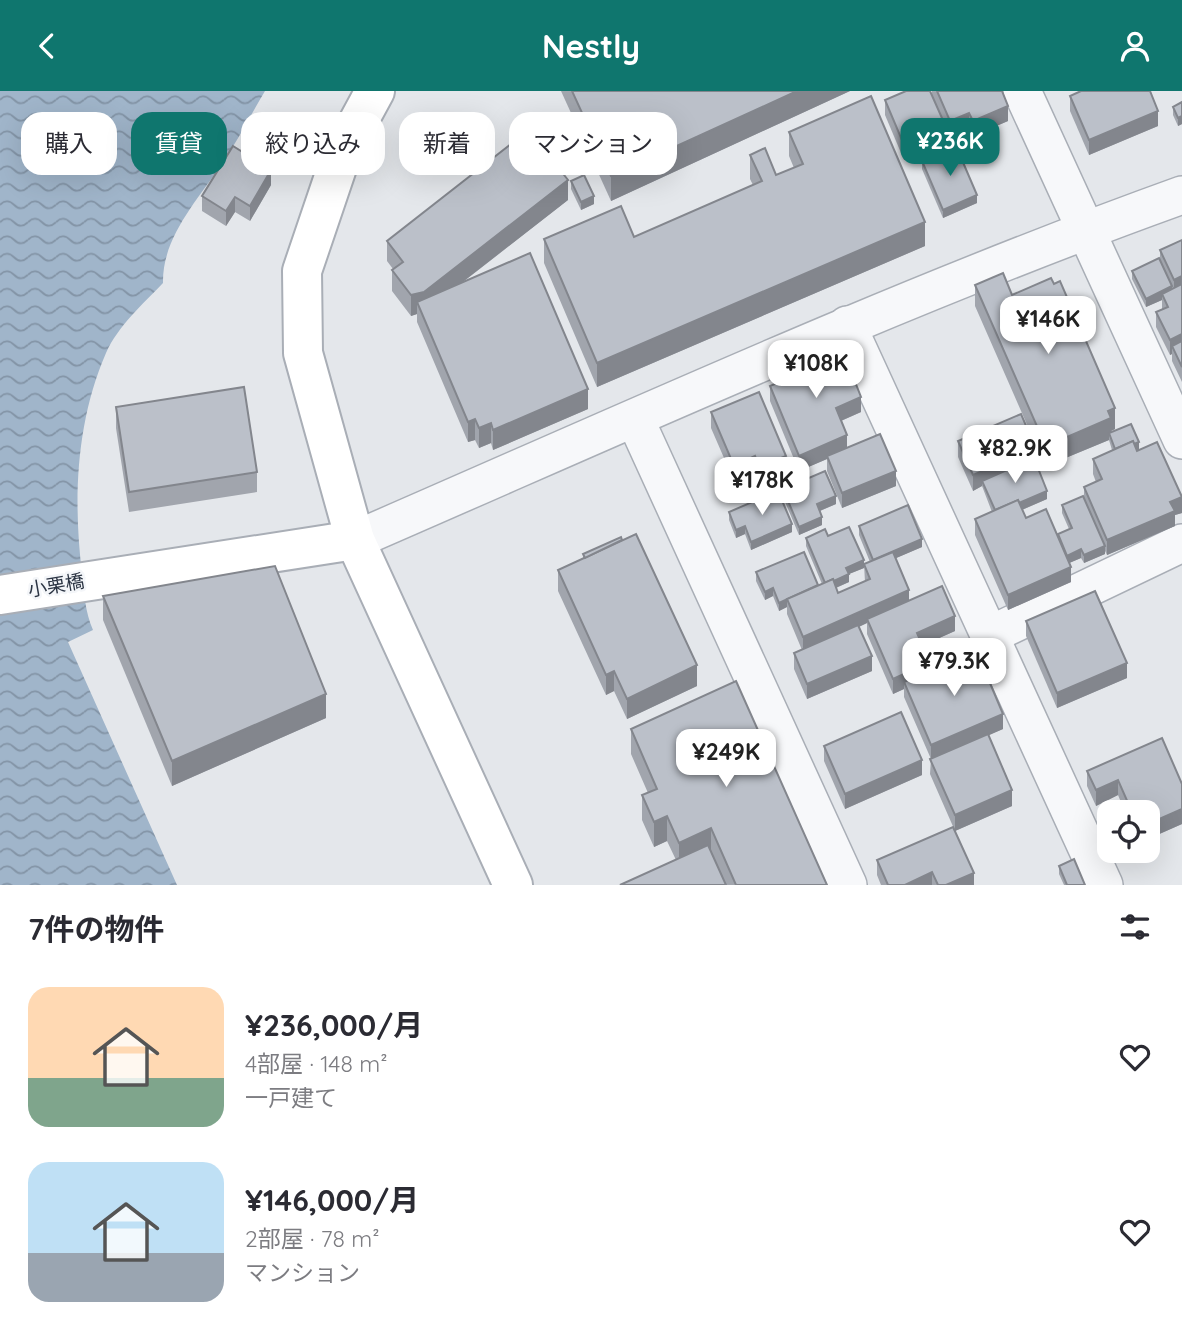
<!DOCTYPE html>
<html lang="ja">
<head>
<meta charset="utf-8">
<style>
	:root { --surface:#fff; --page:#f2f2f3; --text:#2b2b33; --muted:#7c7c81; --accent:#0f766e }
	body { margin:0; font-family:Quicksand,"Noto Sans JP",sans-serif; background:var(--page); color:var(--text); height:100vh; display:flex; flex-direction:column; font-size:26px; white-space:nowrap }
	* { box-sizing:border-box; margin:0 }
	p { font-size:23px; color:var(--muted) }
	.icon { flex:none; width:38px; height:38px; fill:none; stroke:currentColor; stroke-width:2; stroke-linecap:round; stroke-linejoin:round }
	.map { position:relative; height:794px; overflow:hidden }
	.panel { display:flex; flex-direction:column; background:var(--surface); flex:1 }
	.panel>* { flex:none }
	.hud { position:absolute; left:21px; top:21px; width:700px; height:63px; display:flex; gap:14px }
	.controls { position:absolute; left:1097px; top:709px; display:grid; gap:14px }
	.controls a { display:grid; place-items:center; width:63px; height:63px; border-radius:14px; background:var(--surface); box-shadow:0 7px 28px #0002; font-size:35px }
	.price { position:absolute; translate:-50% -60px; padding:0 16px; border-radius:14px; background:#fff; color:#222; font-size:23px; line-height:46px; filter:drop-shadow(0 2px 4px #0008) }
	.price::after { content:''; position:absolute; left:50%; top:42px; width:21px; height:16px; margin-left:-10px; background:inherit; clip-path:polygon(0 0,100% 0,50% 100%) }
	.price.active { background:var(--accent); color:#fff }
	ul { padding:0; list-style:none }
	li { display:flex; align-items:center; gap:21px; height:175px; padding:0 28px }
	li span { display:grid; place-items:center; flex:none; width:196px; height:140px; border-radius:21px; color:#555 }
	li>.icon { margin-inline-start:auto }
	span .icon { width:84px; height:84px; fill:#fffc; stroke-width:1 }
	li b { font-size:30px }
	h2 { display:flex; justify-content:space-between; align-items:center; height:84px; padding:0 28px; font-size:30px }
	.pill { padding:0 24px; border-radius:21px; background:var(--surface); box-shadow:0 7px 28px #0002; font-size:24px; line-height:63px }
	.pill.active { background:var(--accent); color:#fff }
	header { display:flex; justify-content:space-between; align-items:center; height:91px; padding:0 28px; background:var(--accent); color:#fff; font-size:32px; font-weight:800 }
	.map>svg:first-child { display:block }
	.water { fill:url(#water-waves) }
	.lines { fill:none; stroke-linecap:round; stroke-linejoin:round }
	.street-casing { stroke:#a9aeb6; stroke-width:40 }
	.secondary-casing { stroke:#a9aeb6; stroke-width:42 }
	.street { stroke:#f7f8fa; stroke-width:37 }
	.secondary { stroke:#fff; stroke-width:38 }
	.wall { fill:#a1a5ad }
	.shaded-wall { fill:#83868d }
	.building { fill:#bbc0c9; stroke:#83868d; stroke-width:2 }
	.labels { text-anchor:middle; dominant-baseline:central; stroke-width:5; stroke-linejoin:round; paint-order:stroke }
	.street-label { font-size:19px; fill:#2c3544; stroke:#f4f6f9 }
</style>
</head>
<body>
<header><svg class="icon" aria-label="back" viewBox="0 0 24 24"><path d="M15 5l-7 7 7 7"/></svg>Nestly<svg class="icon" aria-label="person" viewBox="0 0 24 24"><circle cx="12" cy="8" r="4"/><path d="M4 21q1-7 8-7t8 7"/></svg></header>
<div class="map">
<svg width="1182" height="794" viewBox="0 0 1182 794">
	<defs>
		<pattern id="water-waves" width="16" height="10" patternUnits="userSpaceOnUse" patternTransform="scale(1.75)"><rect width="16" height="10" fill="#a0b5ca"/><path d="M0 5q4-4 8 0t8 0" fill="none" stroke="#8394a6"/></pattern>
	</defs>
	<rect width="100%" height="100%" fill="#e4e7eb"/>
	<path class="water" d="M 0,0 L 265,0 C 250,25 237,51 221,74 C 197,110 162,147 163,192 C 143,213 118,235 106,262 C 76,331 73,409 82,482 C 84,502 85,521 93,539 L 68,551 L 177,794 L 0,794 Z"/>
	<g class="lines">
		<defs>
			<g id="street">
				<polyline points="1022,0 1182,349"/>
				<polyline points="847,234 1104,794"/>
				<polyline points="635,328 848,794"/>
				<path d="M 355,449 C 629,330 901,205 1182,104"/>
				<polyline points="990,544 1182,452"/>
			</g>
			<g id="secondary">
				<polyline points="375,0 343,59 302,180 303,262 355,449 513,794"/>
				<polyline points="0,504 355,449"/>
			</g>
		</defs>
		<use href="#street" class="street-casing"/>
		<use href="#secondary" class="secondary-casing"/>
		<use href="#street" class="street"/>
		<use href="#secondary" class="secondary"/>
	</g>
	<g class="wall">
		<polygon points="561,0 850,0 611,110"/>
		<polygon points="932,0 1002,0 1008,30 973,45 969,37 950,45 932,4"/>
		<polygon points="1070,5 1158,35 1089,64 1070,20"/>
		<polygon points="885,9 946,51 904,69 885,24"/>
		<polygon points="1182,11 1182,33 1178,35 1173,24 1173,16"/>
		<polygon points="789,41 925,155 597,296 544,172 544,148 634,146 753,94 750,88 750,64 776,84 794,77 789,65"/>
		<polygon points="922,70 977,112 943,127 922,78"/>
		<polygon points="571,90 594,113 581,119 571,98"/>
		<polygon points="271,94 250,130 235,121 226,135 202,120 202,105"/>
		<polygon points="568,109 463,191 588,318 493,359 491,352 479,357 475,349 468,351 417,231 417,223 411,225 392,200 392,179 393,178 387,170 387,150"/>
		<polygon points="1182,149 1182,291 1172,270 1172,263 1170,264 1156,236 1156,221 1162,218 1162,209 1146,216 1132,188 1132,180 1160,170 1160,159"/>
		<polygon points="975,194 1012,204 1115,338 1111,340 1111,341 1139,359 1182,422 1175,424 1175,435 1107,464 1105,460 1105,463 1084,472 1081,467 1069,472 1071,491 1008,519 975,444 975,428 992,421 982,395 973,400 958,366 958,350 1036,371 1047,408 1022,419 1026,427 1058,445 1069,438 1062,422 1062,414 1084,408 1084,396 1096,391 1093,383 1093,368 1112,359 1109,349 1051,373 1049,367 1043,370 975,215"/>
		<polygon points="786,276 861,321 841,330 847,356 896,395 842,417 827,380 827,368 799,380 770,310 770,295 786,288"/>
		<polygon points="116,316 257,381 257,401 129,421 116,337"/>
		<polygon points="711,321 786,380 759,391 755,381 734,390 711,337"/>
		<polygon points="783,398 836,413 820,420 822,434 799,444 783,406"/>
		<polygon points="729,421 792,441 751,459 745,443 736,447 729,429"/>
		<polygon points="859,435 922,456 896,467 909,509 955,540 923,554 930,579 1003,638 988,644 1012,715 955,740 930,683 931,668 904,606 904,598 893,603 867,543 867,532 859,536 872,580 807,608 794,578 794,562 802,559 787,523 787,516 779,520 773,505 765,509 756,490 756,481 818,495 822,493 806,455 806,447 828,445 864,477 849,483 849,491 836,497 838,502 865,491 864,473 870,471 859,444"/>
		<polygon points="583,463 697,595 627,628 614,600 606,604 558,500 558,479 583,467"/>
		<polygon points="103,505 326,627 172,695 103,529"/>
		<polygon points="1026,530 1127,587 1057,617 1026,545"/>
		<polygon points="631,638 827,794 620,794 676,769 667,750 654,756 642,729 642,704 648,702 631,663"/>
		<polygon points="824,655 922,684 845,718 824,670"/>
		<polygon points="1087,680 1182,693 1182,733 1148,748 1148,721 1125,721 1118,704 1096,715 1087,695"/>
		<polygon points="953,736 974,794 881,794 877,784 877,769"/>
		<polygon points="1059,775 1085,794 1064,794 1059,783"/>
	</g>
	<g class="shaded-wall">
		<polygon points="797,0 850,0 611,110 611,85"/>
		<polygon points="1008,15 1008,30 973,45 973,30"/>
		<polygon points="1158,20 1158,35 1089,64 1089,49"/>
		<polygon points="969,22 969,37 950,45 950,30"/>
		<polygon points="1182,25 1182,33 1178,35 1178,27"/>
		<polygon points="946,36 946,51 904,69 904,54"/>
		<polygon points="271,79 271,94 250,130 250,115"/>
		<polygon points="568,89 568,109 424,221 417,211 417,223 411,225 411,204"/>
		<polygon points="977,104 977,112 943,127 943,119"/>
		<polygon points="594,105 594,113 581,119 581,111"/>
		<polygon points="235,106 235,121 226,135 226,120"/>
		<polygon points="925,131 925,155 597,296 597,272"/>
		<polygon points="1182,185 1182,200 1174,204 1174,189"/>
		<polygon points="1172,195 1172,204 1162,203 1162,209 1146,216 1146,208"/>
		<polygon points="1182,243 1182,258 1172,255 1172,263 1170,264 1170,249"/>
		<polygon points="588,298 588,318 493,359 493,339"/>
		<polygon points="861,306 861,321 836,332 836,317"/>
		<polygon points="1115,317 1115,338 1111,340 1111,348 1109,342 1109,349 1051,373 1051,353"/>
		<polygon points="475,328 475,349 468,351 468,331"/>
		<polygon points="491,332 491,352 479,357 479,337"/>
		<polygon points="847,344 847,360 827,365 827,368 799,380 799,365"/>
		<polygon points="1049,346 1049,367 1043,370 1043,349"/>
		<polygon points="1139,351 1139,359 1116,361"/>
		<polygon points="1036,358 1036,373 982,390 982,395 973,400 973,384"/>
		<polygon points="755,365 755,381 734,390 734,375"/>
		<polygon points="786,365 786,380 759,391 759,376"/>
		<polygon points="896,380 896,395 842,417 842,402"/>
		<polygon points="1047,400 1047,408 996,430 996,422"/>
		<polygon points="836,405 836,413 817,421 817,413"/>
		<polygon points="1182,406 1182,422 1175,424 1175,435 1107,464 1107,449 1170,411"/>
		<polygon points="822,426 822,434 799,444 799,436"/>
		<polygon points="792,433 792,441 751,459 751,451"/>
		<polygon points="745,435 745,443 736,447 736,439"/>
		<polygon points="922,448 922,456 873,477 873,469"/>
		<polygon points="1105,455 1105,463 1084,472 1084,464"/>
		<polygon points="1081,458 1081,467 1067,473 1067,465"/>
		<polygon points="864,469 864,477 849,483 849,491 826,501 826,493 846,477"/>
		<polygon points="1071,476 1071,491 1008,519 1008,504"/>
		<polygon points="773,497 773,505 765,509 765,501"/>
		<polygon points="909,499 909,514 867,528 867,532 803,561 803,546"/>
		<polygon points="787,508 787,516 779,520 779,512"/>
		<polygon points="955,525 955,540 917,557 917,542"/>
		<polygon points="872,565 872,580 807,608 807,593"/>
		<polygon points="930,571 930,586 904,591 904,598 893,603 893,588"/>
		<polygon points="1127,572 1127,587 1057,617 1057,602"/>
		<polygon points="697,574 697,595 627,628 627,608"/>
		<polygon points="614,580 614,600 606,604 606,584"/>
		<polygon points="326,603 326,627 172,695 172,670"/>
		<polygon points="1003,623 1003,638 931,670 931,654"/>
		<polygon points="922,669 922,684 845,718 845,703"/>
		<polygon points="1118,689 1118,704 1096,715 1096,699"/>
		<polygon points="1012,699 1012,715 955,740 955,724"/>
		<polygon points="1182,718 1182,733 1148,748 1148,733"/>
		<polygon points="667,725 667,750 654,756 654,731"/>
		<polygon points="711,737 711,762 679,777 679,752"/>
		<polygon points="932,781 932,794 905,794"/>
		<polygon points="974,782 974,794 946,794"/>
	</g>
	<g class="building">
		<polygon points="572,0 797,0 611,85"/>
		<polygon points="906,0 930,0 946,36 904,54 885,9"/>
		<polygon points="937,0 1002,0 1008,15 973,30 969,22 950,30"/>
		<polygon points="1081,0 1150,0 1158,20 1089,49 1070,5"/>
		<polygon points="871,5 925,131 597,272 544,148 621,115 634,146 762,90 750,64 765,57 776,84 803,73 789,41"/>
		<polygon points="1182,11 1182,25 1178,27 1173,16"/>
		<polygon points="529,39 568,89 424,201 411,204 392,179 403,171 387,150"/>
		<polygon points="233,55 271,79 250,115 235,106 226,120 202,105"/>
		<polygon points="956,55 977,104 943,119 922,70"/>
		<polygon points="584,84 594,105 581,111 571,90"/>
		<polygon points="1182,149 1182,185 1174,189 1160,159"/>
		<polygon points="530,162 588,298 493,339 491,332 479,337 475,328 468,331 417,211"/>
		<polygon points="1159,167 1172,195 1146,208 1132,180"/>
		<polygon points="1003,182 1012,204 1051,187 1054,193 1060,190 1115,317 1108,320 1111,327 1051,353 1049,346 1043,349 975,194"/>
		<polygon points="1182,193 1182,243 1170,249 1156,221 1168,216 1162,203"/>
		<polygon points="1182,250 1182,276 1172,255"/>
		<polygon points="834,256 840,272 846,268 861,306 836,317 847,344 799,365 770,295 791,286 786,276"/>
		<polygon points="244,296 257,381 129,401 116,316"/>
		<polygon points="759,301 786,365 759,376 755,365 734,375 711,321"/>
		<polygon points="1021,323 1036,358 973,384 958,350"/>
		<polygon points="1131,333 1139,351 1134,353 1133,350 1115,358 1109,342"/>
		<polygon points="880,343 896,380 842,402 827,365"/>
		<polygon points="1133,350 1137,360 1157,351 1182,406 1170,411 1175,420 1107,449 1084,396 1102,388 1093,368"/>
		<polygon points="1034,367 1047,400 1019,412 1018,409 995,419 982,390"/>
		<polygon points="825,380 836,405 817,413 822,426 799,436 783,398"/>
		<polygon points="778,400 792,433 751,451 745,435 736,439 729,421"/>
		<polygon points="1083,405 1105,455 1084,464 1081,458 1067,465 1058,443 1072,437 1062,414"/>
		<polygon points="1018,409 1026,427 1046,418 1071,476 1008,504 975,428"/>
		<polygon points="908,414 922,448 873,469 859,435"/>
		<polygon points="849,436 864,469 846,477 849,483 834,490 833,488 825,492 806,447 825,438 828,445"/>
		<polygon points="636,443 697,574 627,608 614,580 606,584 558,479"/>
		<polygon points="621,446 622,449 585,467 583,463"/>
		<polygon points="804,461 818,494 779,512 773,497 765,501 756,481"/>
		<polygon points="893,461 909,499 803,546 787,508 833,488 838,502 870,488 864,473"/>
		<polygon points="275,475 326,603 172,670 103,505"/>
		<polygon points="942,495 955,525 917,542 930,571 893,588 867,528"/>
		<polygon points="1095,500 1127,572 1057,602 1026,530"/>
		<polygon points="858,534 872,565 807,593 794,562"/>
		<polygon points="976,559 1003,623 931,654 904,591"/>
		<polygon points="736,590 827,794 736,794 711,737 679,752 667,725 654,731 642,704 657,698 631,638"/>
		<polygon points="901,621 922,669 845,703 824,655"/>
		<polygon points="988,643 1012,699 955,724 930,668"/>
		<polygon points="1162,647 1182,693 1182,718 1148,733 1148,721 1132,721 1118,689 1096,699 1087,680"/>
		<polygon points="953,736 974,782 946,794 938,794 932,781 905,794 888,794 877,769"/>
		<polygon points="708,754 726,794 620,794"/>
		<polygon points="1074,768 1085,794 1067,794 1059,775"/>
	</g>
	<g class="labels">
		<g class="street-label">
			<text transform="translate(56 494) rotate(-10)">小栗橋</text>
		</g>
	</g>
</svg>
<div class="controls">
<a><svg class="icon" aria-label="locate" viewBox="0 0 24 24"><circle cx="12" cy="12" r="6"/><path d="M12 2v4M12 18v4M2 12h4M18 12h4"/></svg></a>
</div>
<b class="price active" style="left:950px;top:87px">¥236K</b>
<b class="price" style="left:1048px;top:265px">¥146K</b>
<b class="price" style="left:816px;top:309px">¥108K</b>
<b class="price" style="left:1015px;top:394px">¥82.9K</b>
<b class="price" style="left:762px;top:426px">¥178K</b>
<b class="price" style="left:954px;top:607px">¥79.3K</b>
<b class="price" style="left:726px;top:698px">¥249K</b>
<div class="hud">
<a class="pill">購入</a>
<a class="pill active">賃貸</a>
<a class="pill">絞り込み</a>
<a class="pill">新着</a>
<a class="pill">マンション</a>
</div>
</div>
<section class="panel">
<h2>7件の物件<svg class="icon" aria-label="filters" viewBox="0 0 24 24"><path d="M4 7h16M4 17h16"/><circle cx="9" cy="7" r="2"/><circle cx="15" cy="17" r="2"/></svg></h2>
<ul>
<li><span style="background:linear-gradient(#ffd9b3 65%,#7fa58c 0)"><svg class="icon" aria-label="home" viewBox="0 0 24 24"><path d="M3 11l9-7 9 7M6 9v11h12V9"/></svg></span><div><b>¥236,000/月</b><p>4部屋 · 148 m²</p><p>一戸建て</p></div><svg class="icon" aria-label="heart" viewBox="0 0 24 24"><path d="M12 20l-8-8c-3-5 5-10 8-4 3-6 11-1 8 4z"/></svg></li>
<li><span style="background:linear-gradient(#bfe0f5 65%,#9aa5b1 0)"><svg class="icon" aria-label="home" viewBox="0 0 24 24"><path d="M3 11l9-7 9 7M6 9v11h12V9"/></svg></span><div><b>¥146,000/月</b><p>2部屋 · 78 m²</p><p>マンション</p></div><svg class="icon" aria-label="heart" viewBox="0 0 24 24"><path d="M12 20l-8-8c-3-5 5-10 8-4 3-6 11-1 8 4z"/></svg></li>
</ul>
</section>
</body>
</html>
